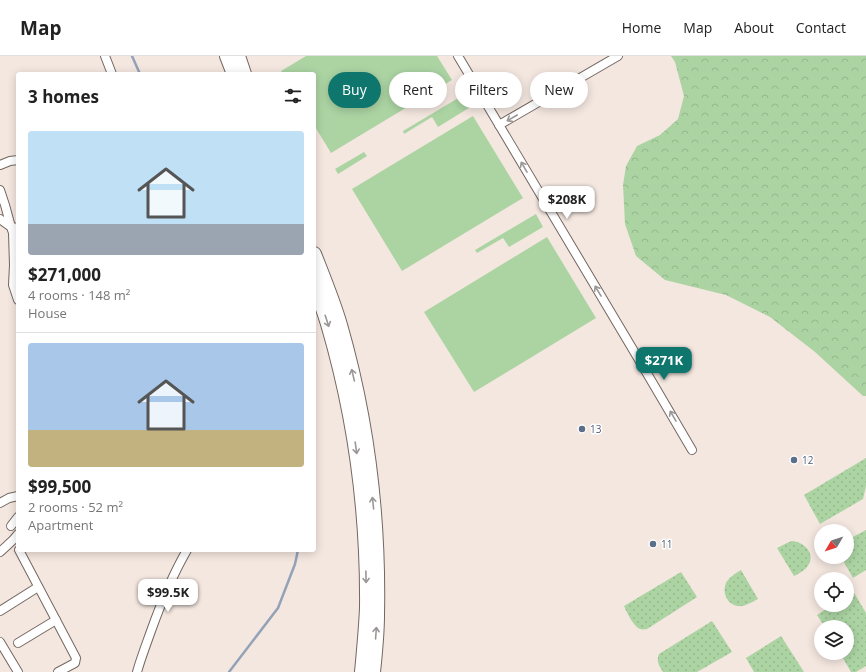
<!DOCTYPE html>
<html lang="en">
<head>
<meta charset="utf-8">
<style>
	:root { --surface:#fff; --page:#f2f2f2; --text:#222; --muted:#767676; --line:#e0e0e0; --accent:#0f766e }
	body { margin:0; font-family:"Open Sans",sans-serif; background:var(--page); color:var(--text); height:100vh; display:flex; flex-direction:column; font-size:15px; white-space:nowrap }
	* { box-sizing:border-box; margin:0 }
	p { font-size:13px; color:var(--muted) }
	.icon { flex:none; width:22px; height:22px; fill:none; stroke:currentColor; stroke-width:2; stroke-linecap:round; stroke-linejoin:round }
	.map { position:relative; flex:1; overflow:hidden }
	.drawer { position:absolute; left:16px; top:16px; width:300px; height:480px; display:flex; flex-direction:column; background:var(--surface); border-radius:4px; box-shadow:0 2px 10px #0003 }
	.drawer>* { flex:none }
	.banner { position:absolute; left:328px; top:16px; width:380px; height:36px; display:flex; gap:8px }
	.needle { width:26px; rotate:231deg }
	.tools { position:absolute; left:814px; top:468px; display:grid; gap:8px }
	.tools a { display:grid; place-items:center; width:40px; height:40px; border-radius:50%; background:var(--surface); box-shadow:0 2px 10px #0003; font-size:20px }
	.price { position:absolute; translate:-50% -34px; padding:0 9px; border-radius:8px; background:#fff; color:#222; font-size:13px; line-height:26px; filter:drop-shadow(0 1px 2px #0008) }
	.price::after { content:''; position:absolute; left:50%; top:24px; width:12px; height:9px; margin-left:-6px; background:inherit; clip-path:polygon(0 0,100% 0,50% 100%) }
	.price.selected { background:var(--accent); color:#fff }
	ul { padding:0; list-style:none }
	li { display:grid; align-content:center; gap:8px; height:212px; padding:0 12px }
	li+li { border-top:1px solid var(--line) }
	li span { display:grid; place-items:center; height:124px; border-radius:4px; color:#555 }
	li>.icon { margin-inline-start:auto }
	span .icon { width:72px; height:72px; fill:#fffc; stroke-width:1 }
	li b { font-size:17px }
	h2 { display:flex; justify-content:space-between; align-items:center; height:48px; padding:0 12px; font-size:17px }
	.chip { padding:0 14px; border-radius:18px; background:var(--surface); box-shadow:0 2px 10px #0003; font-size:14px; line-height:36px }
	.chip.selected { background:var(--accent); color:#fff }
	header { display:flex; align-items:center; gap:24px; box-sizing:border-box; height:56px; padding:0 20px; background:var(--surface); border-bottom:1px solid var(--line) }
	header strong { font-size:19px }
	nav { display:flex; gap:22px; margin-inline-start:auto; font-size:14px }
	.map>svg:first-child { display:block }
	.grass { fill:#acd4a3 }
	.forest { fill:url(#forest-crowns) }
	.garden { fill:url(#garden-dots) }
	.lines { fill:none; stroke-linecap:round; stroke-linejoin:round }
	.stream { stroke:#94a2b7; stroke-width:2.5 }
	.street-casing { stroke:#736761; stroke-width:10 }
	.highway-casing { stroke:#736761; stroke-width:16 }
	.street { stroke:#fff; stroke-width:8 }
	.highway { stroke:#fff; stroke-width:14 }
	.oneway { stroke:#9a9796 }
	.service-dot { fill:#5c6f8a; stroke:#fff; stroke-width:1.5 }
	.labels { text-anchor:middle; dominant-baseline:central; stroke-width:3; stroke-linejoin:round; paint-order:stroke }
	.service-label { font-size:10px; fill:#4e5e75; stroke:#fff; text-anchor:start }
</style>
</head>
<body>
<header>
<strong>Map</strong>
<nav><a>Home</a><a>Map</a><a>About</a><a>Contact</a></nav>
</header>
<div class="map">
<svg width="866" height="616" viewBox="0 0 866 616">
	<defs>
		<pattern id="forest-crowns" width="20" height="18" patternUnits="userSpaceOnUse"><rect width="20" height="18" fill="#acd4a3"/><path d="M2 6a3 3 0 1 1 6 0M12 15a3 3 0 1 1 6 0" fill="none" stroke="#95b68d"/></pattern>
		<pattern id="garden-dots" width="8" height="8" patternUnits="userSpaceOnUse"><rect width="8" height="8" fill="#acd4a3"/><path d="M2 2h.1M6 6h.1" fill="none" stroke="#95b68d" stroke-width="1.8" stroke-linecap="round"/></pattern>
	</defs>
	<rect width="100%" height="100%" fill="#f4e7e0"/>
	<g class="grass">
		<polygon points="306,0 437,0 452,24 331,97 314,69 314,18 283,18 281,15"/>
		<polygon points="465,38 472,50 438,71 432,61 404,78 403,75"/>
		<polygon points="473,60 523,142 402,215 352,133"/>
		<polygon points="364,96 367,100 338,118 335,113"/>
		<polygon points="536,158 543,171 509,191 503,182 477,197 475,194"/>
		<polygon points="547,181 596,262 474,336 424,256"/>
	</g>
	<polygon class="forest" points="671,0 866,0 866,340 863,340 815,296 770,261 726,239 665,224 636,200 625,168 623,129 626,110 637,90 660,79 678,63 684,40 675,6"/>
	<g class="garden">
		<polygon points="866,402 866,430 863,443 820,468 804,439"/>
		<polygon points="866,474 866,514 853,522 841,501 847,501 847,484"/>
		<path d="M 792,485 C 805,486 817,499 807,511 C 804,515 798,518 794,520 L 777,492 L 787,487 Z"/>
		<path d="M 741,514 L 758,543 C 752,546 745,551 737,550 C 725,547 721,533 728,524 C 731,520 736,517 741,514 Z"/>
		<path d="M 681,516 L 697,541 L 647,573 C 645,573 643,574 640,573 C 634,571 627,557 624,550 Z"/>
		<polygon points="853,535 866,557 866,610 856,616 851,616 840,597 847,597 847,571 825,571 817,559 832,549 847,549 847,539"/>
		<path d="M 712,565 L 732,596 L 697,616 L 663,616 C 659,610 656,605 659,598 Z"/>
		<polygon points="781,580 804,616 754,616 746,602"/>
	</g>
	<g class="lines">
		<g class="stream">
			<polyline points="132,0 140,18"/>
			<polyline points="229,616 278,552 295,508 298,494"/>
		</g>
		<defs>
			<g id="street">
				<polyline points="105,0 112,18"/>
				<path d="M 458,0 C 536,131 615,262 692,394"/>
				<polyline points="499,69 618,0"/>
				<polyline points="0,109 10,105 18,104"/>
				<polyline points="0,134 5,149 11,171 18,172"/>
				<polyline points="0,163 11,171 13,177 14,209 13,229 18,244"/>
				<polyline points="0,447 9,442 18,440"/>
				<polyline points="11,470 18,461"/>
				<polyline points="19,494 76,602 75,607 58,616"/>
				<polyline points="0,496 13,484 18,478"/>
				<polyline points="0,555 38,531"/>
				<polyline points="0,586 18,616"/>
				<polyline points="18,587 56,564"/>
				<path d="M 137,616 C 141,602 146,589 151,575 C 161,547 172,520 187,494"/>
			</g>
			<g id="highway">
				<polyline points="227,0 234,18"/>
				<polyline points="238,0 244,18"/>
				<path d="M 314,198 C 323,221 333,245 340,269 C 367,363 379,461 377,559 C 377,578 375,597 373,616"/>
				<path d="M 314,228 C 319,241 324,255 328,268 C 355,360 368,457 367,552 C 366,574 364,595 362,616"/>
			</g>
		</defs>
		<use href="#street" class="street-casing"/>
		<use href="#highway" class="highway-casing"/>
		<use href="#street" class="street"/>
		<use href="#highway" class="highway"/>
	</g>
	<defs><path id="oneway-shaft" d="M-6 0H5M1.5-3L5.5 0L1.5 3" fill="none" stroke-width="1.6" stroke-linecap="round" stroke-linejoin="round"/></defs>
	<g class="oneway">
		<use href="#oneway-shaft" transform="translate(512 62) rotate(150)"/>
		<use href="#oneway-shaft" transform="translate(524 111) rotate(-120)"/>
		<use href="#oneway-shaft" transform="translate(598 235) rotate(-121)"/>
		<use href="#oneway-shaft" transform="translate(327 265) rotate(72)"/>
		<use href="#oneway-shaft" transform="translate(353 319) rotate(-103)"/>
		<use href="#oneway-shaft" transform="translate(673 360) rotate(-120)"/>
		<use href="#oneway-shaft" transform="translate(356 392) rotate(82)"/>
		<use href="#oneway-shaft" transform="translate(373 447) rotate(-96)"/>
		<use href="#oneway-shaft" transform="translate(366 521) rotate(89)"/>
		<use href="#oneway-shaft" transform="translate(376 577) rotate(-86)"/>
	</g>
	<g class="service-dot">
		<circle cx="582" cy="373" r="4"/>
		<circle cx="794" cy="404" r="4"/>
		<circle cx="653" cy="488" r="4"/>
	</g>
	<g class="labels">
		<g class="service-label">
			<text x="590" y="373">13</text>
			<text x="802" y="404">12</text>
			<text x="661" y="488">11</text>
		</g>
	</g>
</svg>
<div class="tools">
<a><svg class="needle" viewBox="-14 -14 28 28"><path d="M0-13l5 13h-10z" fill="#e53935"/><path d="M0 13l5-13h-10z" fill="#767676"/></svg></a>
<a><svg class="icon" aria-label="locate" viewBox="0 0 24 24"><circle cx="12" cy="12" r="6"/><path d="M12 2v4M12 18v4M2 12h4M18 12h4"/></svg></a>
<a><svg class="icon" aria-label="layers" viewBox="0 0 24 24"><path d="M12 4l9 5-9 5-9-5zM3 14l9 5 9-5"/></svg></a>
</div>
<b class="price" style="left:567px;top:164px">$208K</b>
<b class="price selected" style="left:664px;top:325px">$271K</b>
<b class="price" style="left:168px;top:557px">$99.5K</b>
<div class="banner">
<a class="chip selected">Buy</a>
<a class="chip">Rent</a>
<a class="chip">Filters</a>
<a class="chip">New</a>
</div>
<section class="drawer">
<h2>3 homes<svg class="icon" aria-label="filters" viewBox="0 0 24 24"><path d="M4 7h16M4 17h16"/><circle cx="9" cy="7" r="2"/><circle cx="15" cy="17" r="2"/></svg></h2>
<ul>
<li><span style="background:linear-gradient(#bfe0f5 75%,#9aa5b1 0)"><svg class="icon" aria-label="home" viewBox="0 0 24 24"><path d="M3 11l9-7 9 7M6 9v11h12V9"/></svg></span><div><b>$271,000</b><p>4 rooms · 148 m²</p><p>House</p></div></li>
<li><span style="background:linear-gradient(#a9c7e8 70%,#c2b280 0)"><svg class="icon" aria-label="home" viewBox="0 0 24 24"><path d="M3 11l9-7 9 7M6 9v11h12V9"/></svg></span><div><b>$99,500</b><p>2 rooms · 52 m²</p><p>Apartment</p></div></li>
</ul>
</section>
</div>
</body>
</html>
